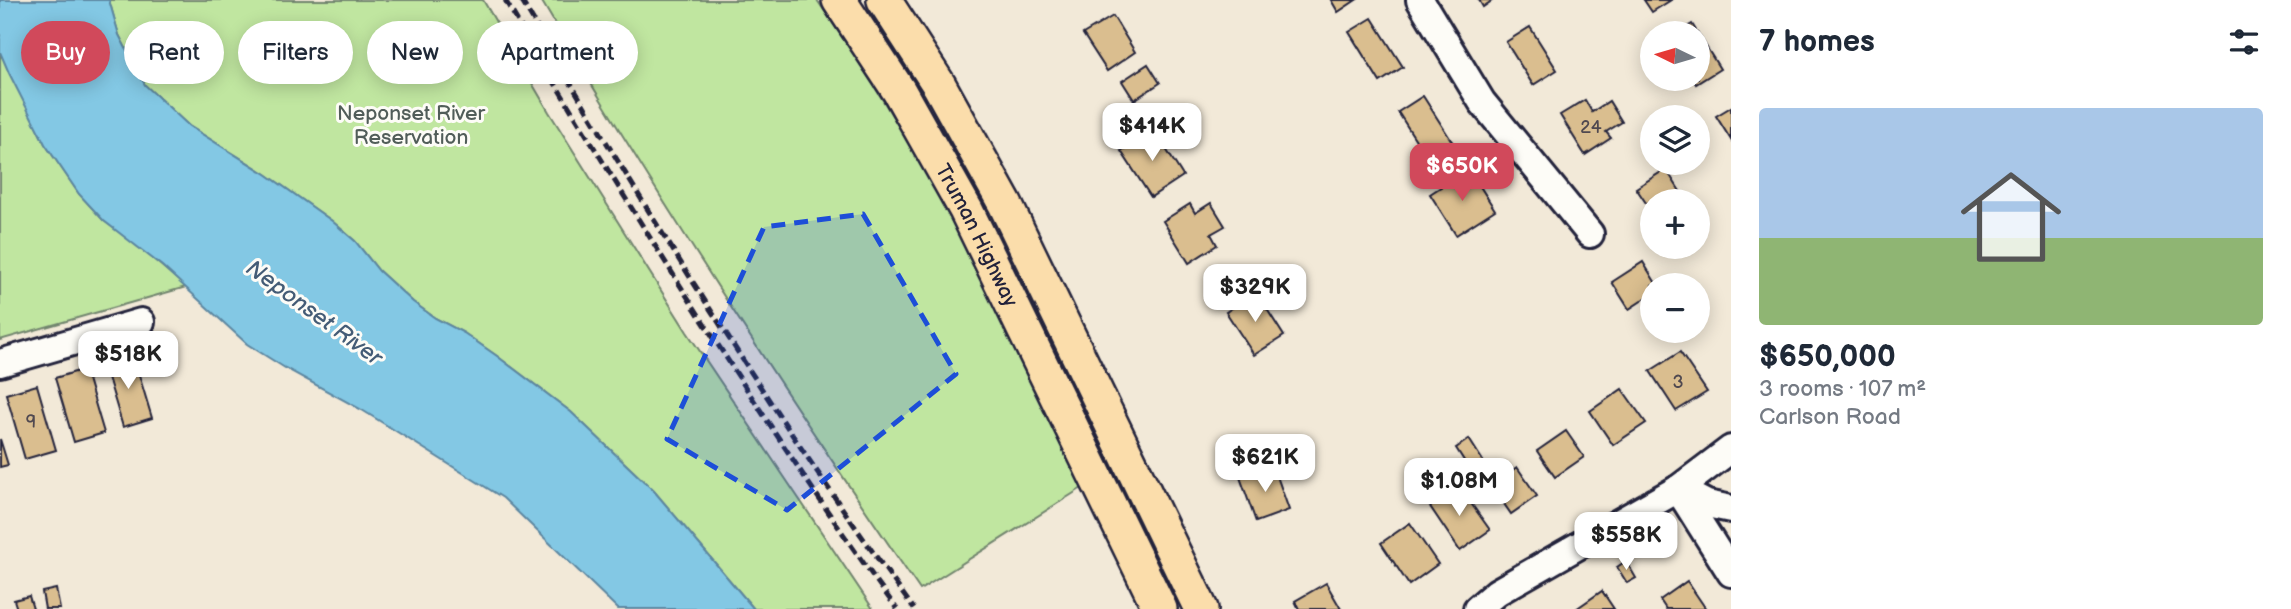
<!DOCTYPE html>
<html lang="en">
<head>
<meta charset="utf-8">
<style>
	:root { --surface:#fff; --page:#f6f6f7; --text:#1f2937; --muted:#747a83; --accent:#d1495b }
	body { margin:0; font-family:"Balsamiq Sans",sans-serif; background:var(--page); color:var(--text); height:100vh; display:flex; flex-direction:column; font-size:26px; white-space:nowrap }
	* { box-sizing:border-box; margin:0 }
	p { font-size:23px; color:var(--muted) }
	.icon { flex:none; width:38px; height:38px; fill:none; stroke:currentColor; stroke-width:2; stroke-linecap:round; stroke-linejoin:round }
	.map { position:relative; flex:1; overflow:hidden }
	.drawer { display:flex; flex-direction:column; background:var(--surface); width:560px }
	.drawer>* { flex:none }
	.top-card { position:absolute; left:21px; top:21px; width:665px; height:63px; display:flex; gap:14px }
	.needle { width:46px; rotate:275deg }
	.fabs { position:absolute; left:1640px; top:21px; display:grid; gap:14px }
	.fabs a { display:grid; place-items:center; width:70px; height:70px; border-radius:50%; background:var(--surface); box-shadow:0 4px 18px #0003; font-size:35px }
	.price { position:absolute; translate:-50% -60px; padding:0 16px; border-radius:14px; background:#fff; color:#222; font-size:23px; line-height:46px; filter:drop-shadow(0 2px 4px #0008) }
	.price::after { content:''; position:absolute; left:50%; top:42px; width:21px; height:16px; margin-left:-10px; background:inherit; clip-path:polygon(0 0,100% 0,50% 100%) }
	.price.active { background:var(--accent); color:#fff }
	ul { padding:0; list-style:none }
	li { display:grid; align-content:center; gap:14px; height:371px; padding:0 28px }
	li span { display:grid; place-items:center; height:217px; border-radius:7px; color:#555 }
	li>.icon { margin-inline-start:auto }
	span .icon { width:126px; height:126px; fill:#fffc; stroke-width:1 }
	li b { font-size:30px }
	h2 { display:flex; justify-content:space-between; align-items:center; height:84px; padding:0 28px; font-size:30px }
	.pill { padding:0 24px; border-radius:32px; background:var(--surface); box-shadow:0 4px 18px #0003; font-size:24px; line-height:63px }
	.pill.active { background:var(--accent); color:#fff }
	main { display:flex; flex:1; min-height:0 }
	.map>svg:first-child { display:block }
	.green { fill:#c0e6a0; stroke:#71846e; stroke-width:2 }
	.water { fill:#83c8e4; stroke:#5c86a0; stroke-width:2 }
	.building { fill:#dabe8f; stroke:#22223b; stroke-width:2 }
	.lines { fill:none; stroke-linecap:round; stroke-linejoin:round }
	.minor-casing { stroke:#22223b; stroke-width:32 }
	.major-casing { stroke:#22223b; stroke-width:38 }
	.minor { stroke:#fdfcf7; stroke-width:26 }
	.major { stroke:#fbddab; stroke-width:33 }
	.rail { stroke:#22223b; stroke-width:5; stroke-dasharray:10 5; stroke-linecap:butt }
	.marked { fill:#1d4ed8; fill-opacity:0.2; stroke:#1d4ed8; stroke-width:5; stroke-dasharray:14 9; stroke-linejoin:round }
	.labels { text-anchor:middle; dominant-baseline:central; stroke-width:6; stroke-linejoin:round; paint-order:stroke }
	.number-label { font-size:18px; fill:#504950 }
	.park-label { font-size:21px; fill:#515d59; stroke:#fdfcf7 }
	.street-label { font-size:21px; fill:#22223b; stroke:#fdfcf7 }
	.water-label { font-size:23px; font-style:italic; fill:#445c76; stroke:#fdfcf7 }
</style>
</head>
<body>
<main>
<div class="map">
<svg width="1731" height="609" viewBox="0 0 1731 609">
	<rect width="100%" height="100%" fill="#f2e9d8"/>
	<filter id="ink" filterUnits="userSpaceOnUse"><feTurbulence type="fractalNoise" baseFrequency=".0143" numOctaves="2"/><feDisplacementMap in="SourceGraphic" scale="14" xChannelSelector="R" yChannelSelector="G"/><feConvolveMatrix kernelMatrix="1 2 1 2 8 2 1 2 1" color-interpolation-filters="sRGB"/></filter>
	<g filter="url(#ink)">
		<g class="green">
			<polygon points="109,0 483,0 549,112 687,332 873,609 754,609 654,491 571,412 497,356 464,333 435,318 413,302 379,271 355,241 332,221 266,174 189,126 145,85 119,35"/>
			<path d="M 541,0 L 817,0 C 857,57 894,116 928,177 C 984,278 1031,384 1082,488 L 920,590 C 787,397 660,202 541,0 Z"/>
			<polygon points="0,52 45,144 79,194 104,221 137,245 186,287 0,340"/>
		</g>
		<polygon class="water" points="0,0 109,0 119,35 145,85 189,126 266,174 332,221 355,241 379,271 413,302 435,318 464,333 497,356 571,412 654,491 754,609 618,609 503,498 362,410 285,368 247,344 162,266 104,221 79,194 45,144 9,73 0,52"/>
		<g class="building">
			<polygon points="1331,0 1356,0 1338,12"/>
			<polygon points="1479,0 1493,0 1483,7"/>
			<polygon points="1644,0 1671,0 1652,12"/>
			<polygon points="1113,16 1135,52 1107,71 1083,34"/>
			<polygon points="1372,18 1403,67 1380,82 1349,32"/>
			<polygon points="1692,24 1720,69 1696,84 1693,79 1698,79 1698,33 1677,33"/>
			<polygon points="1530,27 1557,70 1533,85 1506,42"/>
			<polygon points="1148,64 1160,83 1134,100 1122,81"/>
			<polygon points="1423,96 1453,143 1428,159 1398,112"/>
			<polygon points="1585,100 1592,112 1609,101 1622,122 1606,132 1611,138 1585,155 1560,115"/>
			<polygon points="1731,107 1731,140 1716,116"/>
			<polygon points="1154,130 1183,176 1151,197 1121,151"/>
			<polygon points="1666,169 1685,199 1681,201 1652,201 1652,212 1636,188"/>
			<polygon points="1458,176 1463,184 1474,177 1495,210 1456,235 1430,194"/>
			<polygon points="1211,203 1225,226 1211,234 1217,245 1189,263 1163,221 1190,204 1195,213"/>
			<polygon points="1643,262 1657,285 1652,285 1652,294 1629,309 1612,282"/>
			<polygon points="1256,292 1284,336 1254,355 1226,312"/>
			<polygon points="1680,352 1707,392 1676,411 1650,371"/>
			<polygon points="133,355 152,418 123,427 104,364"/>
			<polygon points="85,369 104,433 74,442 55,378"/>
			<polygon points="37,385 56,450 25,459 6,394"/>
			<polygon points="1622,389 1646,423 1613,445 1590,411"/>
			<polygon points="1566,431 1584,457 1555,477 1537,451"/>
			<polygon points="0,439 8,465 0,467"/>
			<polygon points="1469,439 1483,461 1470,470 1456,448"/>
			<polygon points="1273,465 1289,510 1256,522 1240,477"/>
			<polygon points="1517,467 1537,496 1511,514 1491,485"/>
			<polygon points="1458,485 1490,530 1460,551 1429,505"/>
			<polygon points="1410,523 1438,564 1409,585 1381,543"/>
			<polygon points="1626,561 1636,578 1627,583 1617,567"/>
			<polygon points="1687,581 1706,609 1666,609 1660,600"/>
			<polygon points="1326,583 1341,609 1299,609 1295,601"/>
			<polygon points="56,589 60,609 45,609 42,592"/>
			<polygon points="1602,591 1614,609 1576,609"/>
			<polygon points="29,596 33,609 17,609 14,600"/>
		</g>
		<g class="lines">
			<defs>
				<g id="minor">
					<polyline points="1420,0 1482,102 1590,234"/>
					<polyline points="0,363 141,322"/>
					<polyline points="1678,489 1731,573"/>
					<polyline points="1678,489 1707,504 1731,509"/>
					<polyline points="1477,609 1497,592 1678,489 1731,449"/>
				</g>
				<g id="major">
					<path id="s1" d="M 839,0 L 899,91 L 966,210 L 1160,609"/>
					<polyline points="884,0 939,85 1005,204 1201,609"/>
				</g>
			</defs>
			<use href="#minor" class="minor-casing"/>
			<use href="#major" class="major-casing"/>
			<use href="#minor" class="minor"/>
			<use href="#major" class="major"/>
			<g class="rail">
				<path d="M 505,0 C 586,136 669,270 755,402 C 801,472 847,542 897,609"/>
				<path d="M 521,0 C 644,207 772,415 914,609"/>
			</g>
		</g>
	</g>
	<path class="marked" d="M 863,214 L 956,374 L 787,510 L 667,439 L 764,227 Z"/>
	<g class="labels">
		<g class="number-label">
			<text x="1591" y="127">24</text>
			<text x="1678" y="382">3</text>
			<text x="31" y="422">9</text>
		</g>
		<g class="park-label">
			<text x="411" y="113">Neponset River<tspan x="411" dy="24">Reservation</tspan></text>
		</g>
		<g class="street-label">
			<text stroke="none"><textPath href="#s1" startOffset="273">Truman Highway</textPath></text>
		</g>
		<g class="water-label">
			<text transform="translate(314 313) rotate(36)">Neponset River</text>
		</g>
	</g>
</svg>
<div class="fabs">
<a><svg class="needle" viewBox="-14 -14 28 28"><path d="M0-13l5 13h-10z" fill="#e53935"/><path d="M0 13l5-13h-10z" fill="#747a83"/></svg></a>
<a><svg class="icon" aria-label="layers" viewBox="0 0 24 24"><path d="M12 4l9 5-9 5-9-5zM3 14l9 5 9-5"/></svg></a>
<a>+</a>
<a>−</a>
</div>
<b class="price" style="left:1152px;top:163px">$414K</b>
<b class="price active" style="left:1462px;top:203px">$650K</b>
<b class="price" style="left:1255px;top:324px">$329K</b>
<b class="price" style="left:128px;top:391px">$518K</b>
<b class="price" style="left:1265px;top:494px">$621K</b>
<b class="price" style="left:1459px;top:518px">$1.08M</b>
<b class="price" style="left:1626px;top:572px">$558K</b>
<div class="top-card">
<a class="pill active">Buy</a>
<a class="pill">Rent</a>
<a class="pill">Filters</a>
<a class="pill">New</a>
<a class="pill">Apartment</a>
</div>
</div>
<section class="drawer">
<h2>7 homes<svg class="icon" aria-label="filters" viewBox="0 0 24 24"><path d="M4 7h16M4 17h16"/><circle cx="9" cy="7" r="2"/><circle cx="15" cy="17" r="2"/></svg></h2>
<ul>
<li><span style="background:linear-gradient(#a9c7e8 60%,#8fb573 0)"><svg class="icon" aria-label="home" viewBox="0 0 24 24"><path d="M3 11l9-7 9 7M6 9v11h12V9"/></svg></span><div><b>$650,000</b><p>3 rooms · 107 m²</p><p>Carlson Road</p></div></li>
</ul>
</section>
</main>
</body>
</html>
